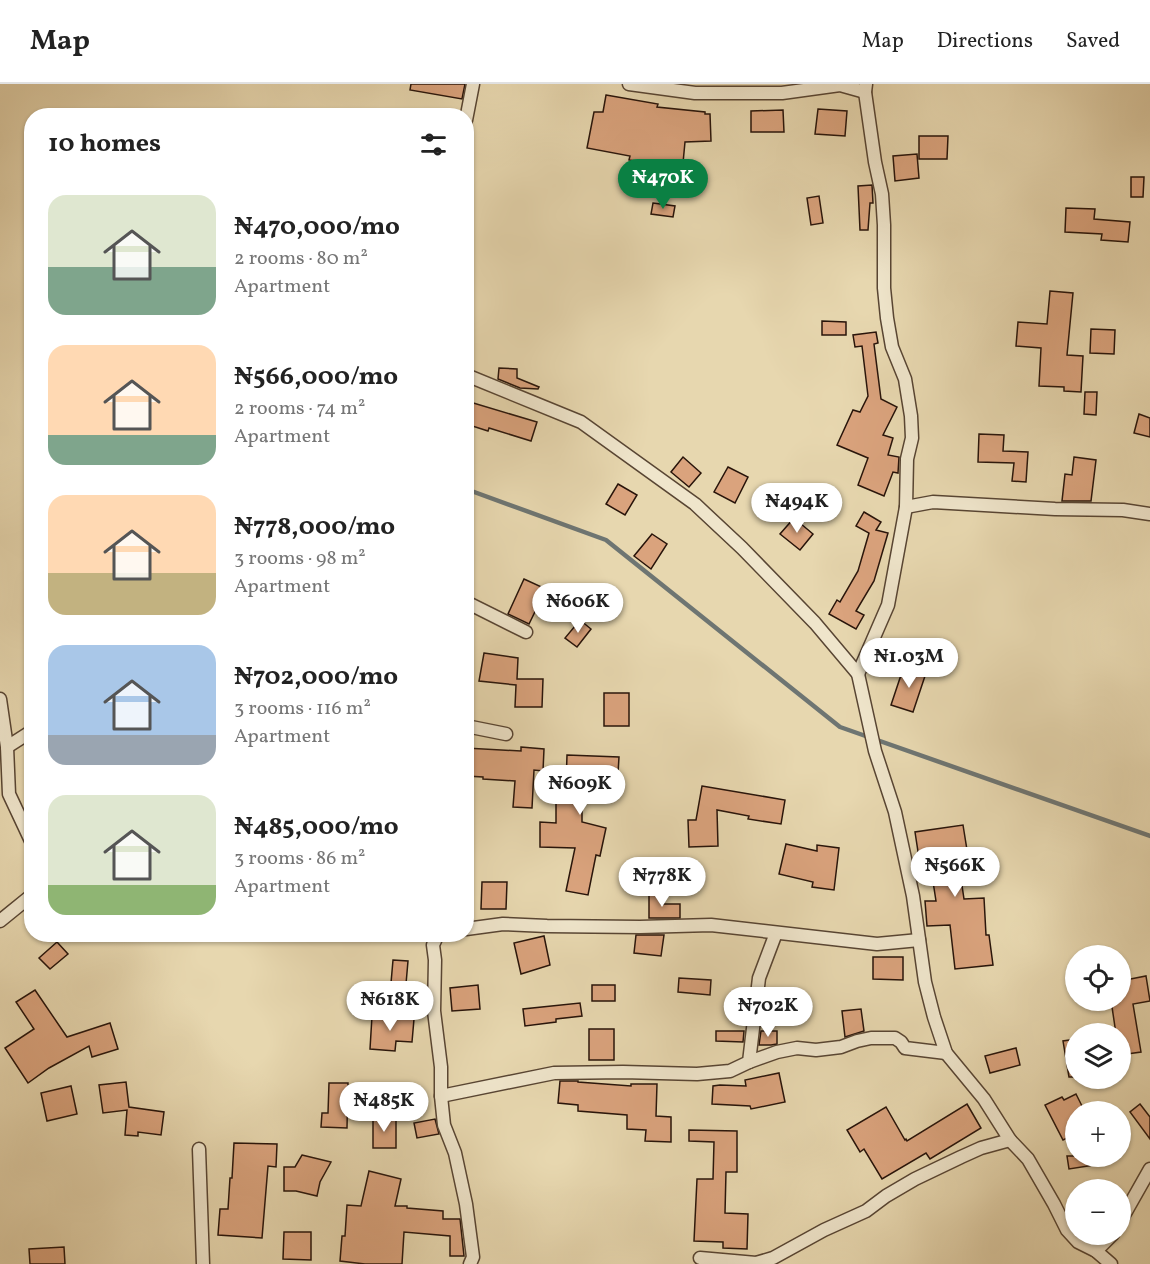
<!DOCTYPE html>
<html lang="en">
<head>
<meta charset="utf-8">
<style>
	:root { --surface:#fff; --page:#f2f2f2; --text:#222; --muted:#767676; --line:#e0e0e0; --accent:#0b8043 }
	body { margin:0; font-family:Vollkorn,serif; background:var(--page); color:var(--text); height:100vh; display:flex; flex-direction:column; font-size:22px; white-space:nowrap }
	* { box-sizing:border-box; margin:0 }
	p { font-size:20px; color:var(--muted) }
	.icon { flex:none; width:33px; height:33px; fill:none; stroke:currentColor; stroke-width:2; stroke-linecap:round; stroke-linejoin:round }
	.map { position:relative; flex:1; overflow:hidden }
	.side { position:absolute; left:24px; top:24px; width:450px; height:834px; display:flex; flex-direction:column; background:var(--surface); border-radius:24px; box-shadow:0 2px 4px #0004 }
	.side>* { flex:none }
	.fabs { position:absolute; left:1065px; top:861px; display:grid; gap:12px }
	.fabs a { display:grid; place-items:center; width:66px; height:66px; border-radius:50%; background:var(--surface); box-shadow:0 2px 4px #0004; font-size:30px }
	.price { position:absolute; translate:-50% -51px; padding:0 14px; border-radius:21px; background:#fff; color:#222; font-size:20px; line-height:39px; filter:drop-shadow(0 2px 3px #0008) }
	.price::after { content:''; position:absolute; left:50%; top:36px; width:18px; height:14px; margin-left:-9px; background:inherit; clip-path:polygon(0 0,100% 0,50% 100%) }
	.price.current { background:var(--accent); color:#fff }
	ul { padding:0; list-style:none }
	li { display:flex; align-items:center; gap:18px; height:150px; padding:0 24px }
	li span { display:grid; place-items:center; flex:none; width:168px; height:120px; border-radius:18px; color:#555 }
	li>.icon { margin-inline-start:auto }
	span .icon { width:72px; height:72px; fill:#fffc; stroke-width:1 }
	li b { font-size:26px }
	h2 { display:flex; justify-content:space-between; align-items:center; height:72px; padding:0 24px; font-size:26px }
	header { display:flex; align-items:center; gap:36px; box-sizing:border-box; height:84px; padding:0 30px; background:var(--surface); border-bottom:2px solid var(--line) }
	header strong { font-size:28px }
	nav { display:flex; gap:33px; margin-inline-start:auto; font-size:21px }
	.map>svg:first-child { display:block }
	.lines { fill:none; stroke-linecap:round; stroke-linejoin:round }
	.stream { stroke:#6e7572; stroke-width:4.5 }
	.building { fill:#daa37d; stroke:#28140a; stroke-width:1.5 }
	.street-casing { stroke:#584533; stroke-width:15 }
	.street { stroke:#efe5cb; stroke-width:12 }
</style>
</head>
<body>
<header>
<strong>Map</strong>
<nav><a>Map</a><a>Directions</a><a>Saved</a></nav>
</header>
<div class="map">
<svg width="1150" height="1180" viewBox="0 0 1150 1180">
	<rect width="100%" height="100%" fill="#e7d7af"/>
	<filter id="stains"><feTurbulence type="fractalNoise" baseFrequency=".00333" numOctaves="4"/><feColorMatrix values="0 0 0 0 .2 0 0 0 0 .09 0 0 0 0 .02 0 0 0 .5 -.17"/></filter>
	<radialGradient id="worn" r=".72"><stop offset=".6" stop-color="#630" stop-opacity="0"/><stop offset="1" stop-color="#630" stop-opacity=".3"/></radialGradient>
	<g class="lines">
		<polyline class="stream" points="466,405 606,456 840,643 1150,752"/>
	</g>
	<g class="building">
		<polygon points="411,0 465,0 462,15 410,6"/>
		<polygon points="606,11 658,20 657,23 705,28 705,30 710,30 711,57 685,58 683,79 649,76 649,79 629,76 630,72 587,64 594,28 603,28"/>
		<polygon points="818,25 847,27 845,52 815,50"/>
		<polygon points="783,26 784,48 751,48 751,27"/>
		<polygon points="919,52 948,52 947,75 919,75"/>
		<polygon points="917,70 919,94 895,97 893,72"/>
		<polygon points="1131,93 1144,93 1143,113 1131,113"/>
		<polygon points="872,101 873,119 870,119 868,146 860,146 858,102"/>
		<polygon points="819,112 823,139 811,141 807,114"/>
		<polygon points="653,119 675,122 673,133 651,130"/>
		<polygon points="1066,124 1095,125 1094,135 1130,138 1128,158 1101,156 1102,150 1065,148"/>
		<polygon points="1050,207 1073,209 1067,271 1083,272 1081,308 1064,307 1064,303 1039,302 1041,264 1016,262 1018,238 1047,240"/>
		<polygon points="822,237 846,238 846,251 822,251"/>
		<polygon points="1091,245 1115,246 1114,270 1090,269"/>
		<polygon points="876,248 878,259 874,260 881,315 897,323 883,351 893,354 888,371 899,373 898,389 893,388 884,412 858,401 868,374 837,361 853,326 860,328 868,312 862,262 855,263 853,251"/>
		<polygon points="499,284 517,285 517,294 539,303 538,305 520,304 498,295"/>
		<polygon points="1085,308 1097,308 1096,331 1084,330"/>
		<polygon points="470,318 537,338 531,357 489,344 488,347 466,340 466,330"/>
		<polygon points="1139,330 1150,334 1150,353 1134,349"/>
		<polygon points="979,350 1004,351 1003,367 1028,368 1026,398 1012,397 1014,379 978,378"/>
		<polygon points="683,373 701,389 689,403 671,388"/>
		<polygon points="1074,373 1096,376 1091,417 1062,417 1065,390 1072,391"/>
		<polygon points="728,383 748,393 735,419 714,408"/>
		<polygon points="618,400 637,411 625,431 606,420"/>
		<polygon points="864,428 881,438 876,446 888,449 874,497 856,527 864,531 856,545 829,530 837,516 840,518 858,487 869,449 856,442"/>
		<polygon points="794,434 813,450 800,466 780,450"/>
		<polygon points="652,450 667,460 651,485 634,472"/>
		<polygon points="524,495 546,505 529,540 508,530"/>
		<polygon points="580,536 591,545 577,563 565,554"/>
		<polygon points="484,569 518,574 517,595 543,595 542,623 515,623 516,601 479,597"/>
		<polygon points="904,582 926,589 913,628 891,621"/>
		<rect x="604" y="609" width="25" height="33"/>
		<polygon points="521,663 544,665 543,687 534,686 532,724 513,723 515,697 483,695 483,693 466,692 466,664 521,667"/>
		<polygon points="567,671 619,673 617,706 582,705 582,738 606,744 600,772 596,771 588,811 566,807 575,764 540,763 540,738 556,739 556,701 566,701"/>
		<polygon points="702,702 785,716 781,740 748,735 749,732 717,726 718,762 689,763 688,736 696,736"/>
		<polygon points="963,741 967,766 957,768 964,815 984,814 986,851 989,851 993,881 955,885 950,841 927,842 925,817 936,817 929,772 919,774 915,748"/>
		<polygon points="786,760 817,767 817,761 839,764 834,806 812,803 813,798 779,790"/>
		<polygon points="482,798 507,798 506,825 481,825"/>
		<polygon points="649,808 661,809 661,820 680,820 680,834 649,834"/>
		<polygon points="636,851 664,851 661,872 634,869"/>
		<polygon points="544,852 550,881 521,890 514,859"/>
		<polygon points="57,858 68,870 50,885 39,874"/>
		<polygon points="873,873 903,873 903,896 873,895"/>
		<polygon points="393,876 408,877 406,900 391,899"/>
		<polygon points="1146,892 1150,917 1133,920 1141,968 1120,971 1120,950 1116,950 1111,916 1120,916 1120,897"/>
		<polygon points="679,894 711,896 710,911 678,908"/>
		<polygon points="478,901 480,925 452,927 450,904"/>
		<rect x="592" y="901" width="23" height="16"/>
		<polygon points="35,906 67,953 110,939 118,965 92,973 89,962 49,984 28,999 5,964 34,945 16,918"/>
		<polygon points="580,919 582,932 556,935 556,938 525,942 523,925"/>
		<polygon points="861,925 864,947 845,953 842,927"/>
		<polygon points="372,932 414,935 412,958 396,957 395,967 370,965"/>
		<rect x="589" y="945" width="25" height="31"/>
		<polygon points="716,947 744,947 743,958 716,957"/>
		<polygon points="761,947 777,947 777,960 771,961 759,961"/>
		<polygon points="1076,955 1076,993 1069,993 1063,957"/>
		<polygon points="1016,964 1020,981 990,989 985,972"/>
		<polygon points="779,989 785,1018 751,1025 750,1022 712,1020 713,1002 720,1001 746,1002 745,996"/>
		<polygon points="560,997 578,997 578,998 631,1002 631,1000 657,1000 656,1032 671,1033 671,1058 645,1057 646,1046 627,1045 627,1031 578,1027 578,1021 558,1019"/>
		<polygon points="126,998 129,1023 164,1028 161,1051 138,1048 138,1052 125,1051 127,1026 103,1029 99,1001"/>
		<polygon points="329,999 348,999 347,1044 321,1043 322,1029 328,1029"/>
		<polygon points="71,1002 77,1030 47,1037 41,1009"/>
		<polygon points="1076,1010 1085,1028 1076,1028 1076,1050 1063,1056 1045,1021 1062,1013 1064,1016"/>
		<polygon points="967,1020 981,1044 930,1075 926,1069 882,1095 864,1065 860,1068 847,1046 886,1023 905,1056 906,1055 907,1057"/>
		<polygon points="1140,1020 1150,1033 1150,1055 1130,1028"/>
		<rect x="373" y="1034" width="23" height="30"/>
		<polygon points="435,1035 439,1050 417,1054 414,1039"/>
		<polygon points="689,1046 737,1047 737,1088 726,1088 725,1129 748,1130 747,1165 723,1164 723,1158 694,1157 697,1095 713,1095 714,1058 689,1057"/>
		<polygon points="234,1059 277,1060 276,1083 268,1082 262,1154 218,1151 220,1125 228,1125 230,1094 232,1094"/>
		<polygon points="302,1071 331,1078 320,1098 317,1112 296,1107 284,1107 284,1083 295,1083"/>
		<polygon points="1067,1072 1106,1072 1107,1079 1069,1085"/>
		<polygon points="369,1087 401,1095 395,1122 407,1122 407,1124 443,1127 443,1135 460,1135 464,1172 450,1172 450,1152 404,1148 402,1180 365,1180 340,1177 342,1152 345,1152 347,1121 361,1122"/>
		<polygon points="284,1148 311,1148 311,1176 283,1175"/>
		<polygon points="64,1163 65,1180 30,1180 29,1165"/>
	</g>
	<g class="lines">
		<defs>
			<g id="street">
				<polyline points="629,0 695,9 782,9 840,1 865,8"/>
				<polyline points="466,36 473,0"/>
				<polyline points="466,291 581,338 695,420 742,464 815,539 858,590 875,667 895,728 913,812 925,898 934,933 946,969 984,1015 1010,1056 1028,1075 1054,1120 1067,1146 1078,1158 1096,1167 1111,1180"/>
				<polyline points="906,423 933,418 1055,425 1123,426 1150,430"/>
				<polyline points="466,518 526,548"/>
				<polyline points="858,590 888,521 906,423 907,375 912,354 911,332 905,295 892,263 887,234 884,204 884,141 882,110 875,78 865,8 866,0"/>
				<polyline points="0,615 7,663 9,710 32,759"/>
				<polyline points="466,642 506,650"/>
				<polyline points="7,663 32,647"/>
				<polyline points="0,837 32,811"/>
				<polyline points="466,845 503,840 547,842 640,843 711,841 877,860 919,856"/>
				<polyline points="438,850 433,861 435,876 434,927 441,983 441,1012 444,1041 455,1069 466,1120 473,1173 470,1180"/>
				<polyline points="749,978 777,968 797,964 816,966 841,963 857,957 871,954 895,954 901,958 905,964 946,969"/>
				<polyline points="441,1012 554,989 623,988 697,990 730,987 749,978 759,894 776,849"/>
				<polyline points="199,1065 203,1180"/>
				<polyline points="1120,1138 1150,1085"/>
				<polyline points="1096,1167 1113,1150"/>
				<polyline points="700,1174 756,1179 773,1174 824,1146 866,1127 886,1112 915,1095 961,1073 981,1064 1010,1056"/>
			</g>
		</defs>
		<use href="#street" class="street-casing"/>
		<use href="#street" class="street"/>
	</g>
	<rect width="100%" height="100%" filter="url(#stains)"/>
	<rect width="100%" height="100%" fill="url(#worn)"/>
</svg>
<div class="fabs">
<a><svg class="icon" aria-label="locate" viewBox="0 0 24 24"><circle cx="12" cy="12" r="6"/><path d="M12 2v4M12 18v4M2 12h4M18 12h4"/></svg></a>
<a><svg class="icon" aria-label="layers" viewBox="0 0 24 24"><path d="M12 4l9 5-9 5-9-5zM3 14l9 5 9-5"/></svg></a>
<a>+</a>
<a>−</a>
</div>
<b class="price current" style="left:663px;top:126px">₦470K</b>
<b class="price" style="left:797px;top:450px">₦494K</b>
<b class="price" style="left:578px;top:550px">₦606K</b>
<b class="price" style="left:909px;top:605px">₦1.03M</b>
<b class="price" style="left:580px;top:732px">₦609K</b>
<b class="price" style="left:955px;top:814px">₦566K</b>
<b class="price" style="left:662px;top:824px">₦778K</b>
<b class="price" style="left:390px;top:948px">₦618K</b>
<b class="price" style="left:768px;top:954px">₦702K</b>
<b class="price" style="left:384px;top:1049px">₦485K</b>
<section class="side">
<h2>10 homes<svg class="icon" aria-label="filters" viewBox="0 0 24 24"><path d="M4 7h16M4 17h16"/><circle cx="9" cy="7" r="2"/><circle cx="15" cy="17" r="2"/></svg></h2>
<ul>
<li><span style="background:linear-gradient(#dfe7d0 60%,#7fa58c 0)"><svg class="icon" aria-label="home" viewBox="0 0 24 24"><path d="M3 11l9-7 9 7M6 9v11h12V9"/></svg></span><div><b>₦470,000/mo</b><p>2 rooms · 80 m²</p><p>Apartment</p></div></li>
<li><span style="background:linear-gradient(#ffd9b3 75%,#7fa58c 0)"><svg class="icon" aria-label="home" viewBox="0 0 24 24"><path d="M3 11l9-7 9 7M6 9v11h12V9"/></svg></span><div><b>₦566,000/mo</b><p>2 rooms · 74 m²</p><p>Apartment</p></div></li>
<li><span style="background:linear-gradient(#ffd9b3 65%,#c2b280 0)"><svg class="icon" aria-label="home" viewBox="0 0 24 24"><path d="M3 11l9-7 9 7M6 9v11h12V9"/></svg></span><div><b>₦778,000/mo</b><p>3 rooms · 98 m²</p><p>Apartment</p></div></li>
<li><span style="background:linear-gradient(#a9c7e8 75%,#9aa5b1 0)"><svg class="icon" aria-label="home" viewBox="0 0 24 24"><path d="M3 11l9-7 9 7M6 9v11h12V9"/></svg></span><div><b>₦702,000/mo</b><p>3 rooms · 116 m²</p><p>Apartment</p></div></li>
<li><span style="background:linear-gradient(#dfe7d0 75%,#8fb573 0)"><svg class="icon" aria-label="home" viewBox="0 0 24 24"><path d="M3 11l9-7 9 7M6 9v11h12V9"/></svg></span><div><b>₦485,000/mo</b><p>3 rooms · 86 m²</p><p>Apartment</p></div></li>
</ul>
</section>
</div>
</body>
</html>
